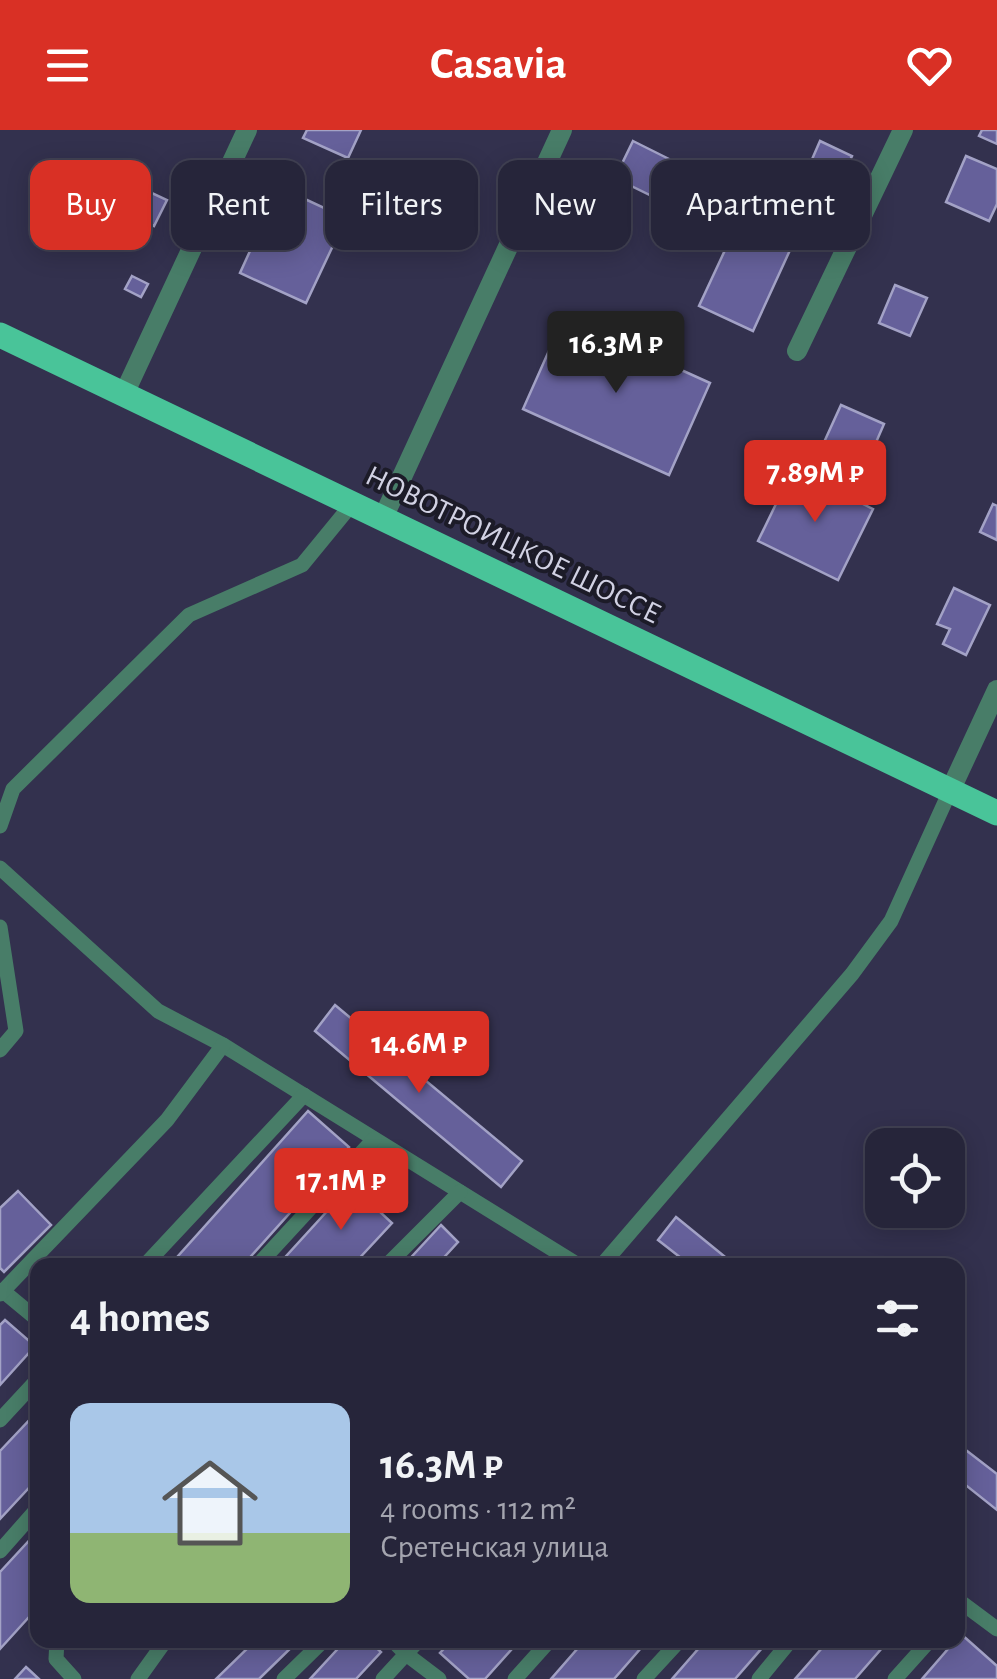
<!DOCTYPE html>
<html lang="en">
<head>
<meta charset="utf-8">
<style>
	:root { --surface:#26253a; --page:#2e2d42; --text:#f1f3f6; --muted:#a4a5af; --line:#424254; --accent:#d93025 }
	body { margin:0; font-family:"Alegreya Sans",sans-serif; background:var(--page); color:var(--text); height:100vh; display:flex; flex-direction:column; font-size:38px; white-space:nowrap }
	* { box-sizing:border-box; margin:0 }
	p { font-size:32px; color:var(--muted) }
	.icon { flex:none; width:55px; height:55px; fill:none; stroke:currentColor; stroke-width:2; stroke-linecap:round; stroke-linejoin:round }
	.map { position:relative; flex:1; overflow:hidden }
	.drawer { position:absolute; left:30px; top:1128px; width:935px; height:390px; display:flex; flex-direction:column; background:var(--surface); border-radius:20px; box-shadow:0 5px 25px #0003,0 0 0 2px var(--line) }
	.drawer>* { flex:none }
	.hud { position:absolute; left:30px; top:30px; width:938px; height:90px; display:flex; gap:20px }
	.buttons { position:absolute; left:865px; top:998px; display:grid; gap:20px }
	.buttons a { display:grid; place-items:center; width:100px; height:100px; border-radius:20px; background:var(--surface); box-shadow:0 5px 25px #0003,0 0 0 2px var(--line); font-size:50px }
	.price { position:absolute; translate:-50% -85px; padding:0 22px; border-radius:10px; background:var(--accent); color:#fff; font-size:32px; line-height:65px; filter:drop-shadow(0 2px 5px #0008) }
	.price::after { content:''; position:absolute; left:50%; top:60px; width:30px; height:22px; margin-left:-15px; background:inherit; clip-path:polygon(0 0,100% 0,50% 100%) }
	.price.active { background:#222; color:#fff }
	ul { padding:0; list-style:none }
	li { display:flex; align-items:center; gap:30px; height:250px; padding:0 40px }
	li span { display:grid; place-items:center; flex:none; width:280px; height:200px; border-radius:20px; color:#555 }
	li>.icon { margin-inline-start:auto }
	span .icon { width:120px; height:120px; fill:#fffc; stroke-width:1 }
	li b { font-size:42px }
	h2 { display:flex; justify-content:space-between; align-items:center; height:120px; padding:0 40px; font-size:42px }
	.pill { padding:0 35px; border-radius:20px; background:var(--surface); box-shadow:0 5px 25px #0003,0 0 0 2px var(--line); font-size:35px; line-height:90px }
	.pill.active { background:var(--accent); color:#fff }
	header { display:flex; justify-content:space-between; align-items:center; height:130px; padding:0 40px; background:var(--accent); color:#fff; font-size:45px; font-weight:700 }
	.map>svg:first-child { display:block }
	.building { fill:#65609a; stroke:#a3a2c6; stroke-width:2.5 }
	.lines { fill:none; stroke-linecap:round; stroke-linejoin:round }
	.lane { stroke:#487d68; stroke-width:15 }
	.street { stroke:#487d68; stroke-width:20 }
	.primary { stroke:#49c499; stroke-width:25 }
	.labels { text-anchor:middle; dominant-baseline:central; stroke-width:8; stroke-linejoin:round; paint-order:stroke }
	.street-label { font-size:30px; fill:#d1d1e3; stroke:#1c1b28 }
</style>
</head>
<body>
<header><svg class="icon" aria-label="menu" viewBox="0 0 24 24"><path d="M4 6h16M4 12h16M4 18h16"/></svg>Casavia<svg class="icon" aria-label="heart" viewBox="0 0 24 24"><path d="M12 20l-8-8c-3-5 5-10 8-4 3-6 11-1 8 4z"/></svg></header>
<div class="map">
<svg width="997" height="1549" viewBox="0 0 997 1549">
	<rect width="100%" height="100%" fill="#33314e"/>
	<g class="building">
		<polygon points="307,0 361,0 348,28 303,8"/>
		<polygon points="982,0 997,0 997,14 979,6"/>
		<polygon points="633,11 675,32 658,69 615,48"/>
		<polygon points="820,11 852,26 834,64 803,50"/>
		<polygon points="966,26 997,39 997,74 989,91 946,72"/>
		<polygon points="759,47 812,72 753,201 699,176"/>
		<polygon points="279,57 346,88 306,173 240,143"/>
		<polygon points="141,58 167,70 154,96 128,84"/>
		<polygon points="132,146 148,154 141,167 125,159"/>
		<polygon points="895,155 927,168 910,206 879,193"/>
		<polygon points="564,187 710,253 669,345 523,279"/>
		<polygon points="841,275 884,294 864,340 820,321"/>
		<polygon points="793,339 873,379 838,450 758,411"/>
		<polygon points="993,374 997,376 997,410 980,402"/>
		<polygon points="954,458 990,475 966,525 943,514 950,499 937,494"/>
		<polygon points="335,875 522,1031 501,1057 315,901"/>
		<polygon points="308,981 349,1017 243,1135 170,1135"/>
		<polygon points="351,1055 392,1093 353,1135 278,1135"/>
		<polygon points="18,1061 51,1095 4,1142 0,1138 0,1078"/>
		<polygon points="676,1087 735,1135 690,1135 658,1110"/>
		<polygon points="441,1095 458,1112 437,1135 404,1135"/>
		<polygon points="5,1190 35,1216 0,1255 0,1195"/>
		<polygon points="38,1281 38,1348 0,1389 0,1321"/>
		<polygon points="958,1314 997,1344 997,1380 958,1349"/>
		<polygon points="38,1401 38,1477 0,1519 0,1442"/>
		<polygon points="961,1504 997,1536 997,1549 922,1549"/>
		<polygon points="256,1510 299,1510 259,1549 216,1549"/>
		<polygon points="346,1510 368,1510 381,1522 356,1549 310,1549"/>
		<polygon points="452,1510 520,1510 485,1549 469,1549 440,1523"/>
		<polygon points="585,1510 648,1510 614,1549 551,1549"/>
		<polygon points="706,1510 769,1510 735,1549 672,1549"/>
		<polygon points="829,1510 889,1510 855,1549 795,1549"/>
		<polygon points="26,1537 39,1549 15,1549"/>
	</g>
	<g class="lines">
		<g class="lane">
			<polyline points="0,696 13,659 189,485 302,435 352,374"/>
			<polyline points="0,738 158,881 223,915 578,1135"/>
			<polyline points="0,797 16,901 0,920"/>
			<polyline points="145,1135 304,965"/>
			<polyline points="258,1135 374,1009"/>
			<polyline points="387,1135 460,1062"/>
			<polyline points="602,1135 852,844 891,791 950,661"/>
			<polyline points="3,1161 38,1190"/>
			<polyline points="0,1164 167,990 223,915"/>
			<polyline points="0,1290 38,1249"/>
			<polyline points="0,1421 38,1378"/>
			<polyline points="958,1478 962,1473 997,1499"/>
			<polyline points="57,1510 56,1529 74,1549"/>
			<polyline points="419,1510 406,1524 439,1549"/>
			<polyline points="138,1549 166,1510"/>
			<polyline points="284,1549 324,1510"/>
			<polyline points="383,1549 406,1524 392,1510"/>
			<polyline points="515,1549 550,1510"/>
			<polyline points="644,1549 680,1510"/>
			<polyline points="759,1549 791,1510"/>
			<polyline points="895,1549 930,1510"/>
		</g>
		<g class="street">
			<polyline points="797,221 903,0"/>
			<polyline points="124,264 247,0"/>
			<polyline points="383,388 562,0"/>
			<polyline points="950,661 997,560"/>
		</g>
		<polyline class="primary" points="0,205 997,683"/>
	</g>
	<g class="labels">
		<g class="street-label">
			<text transform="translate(513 415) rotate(26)">НОВОТРОИЦКОЕ ШОССЕ</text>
		</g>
	</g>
</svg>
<div class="buttons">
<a><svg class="icon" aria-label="locate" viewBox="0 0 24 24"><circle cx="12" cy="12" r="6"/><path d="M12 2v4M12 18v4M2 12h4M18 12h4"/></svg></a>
</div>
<b class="price active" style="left:616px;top:266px">16.3M ₽</b>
<b class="price" style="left:815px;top:395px">7.89M ₽</b>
<b class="price" style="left:419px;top:966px">14.6M ₽</b>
<b class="price" style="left:341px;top:1103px">17.1M ₽</b>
<div class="hud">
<a class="pill active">Buy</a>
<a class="pill">Rent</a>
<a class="pill">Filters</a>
<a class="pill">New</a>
<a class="pill">Apartment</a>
</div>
<section class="drawer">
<h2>4 homes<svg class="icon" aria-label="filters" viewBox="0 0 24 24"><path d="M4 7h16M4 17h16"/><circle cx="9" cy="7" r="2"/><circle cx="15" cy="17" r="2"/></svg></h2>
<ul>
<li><span style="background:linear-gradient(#a9c7e8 65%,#8fb573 0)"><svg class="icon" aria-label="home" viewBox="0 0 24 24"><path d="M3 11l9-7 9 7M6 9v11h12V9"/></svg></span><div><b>16.3M ₽</b><p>4 rooms · 112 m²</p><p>Сретенская улица</p></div></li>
</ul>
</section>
</div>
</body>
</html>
